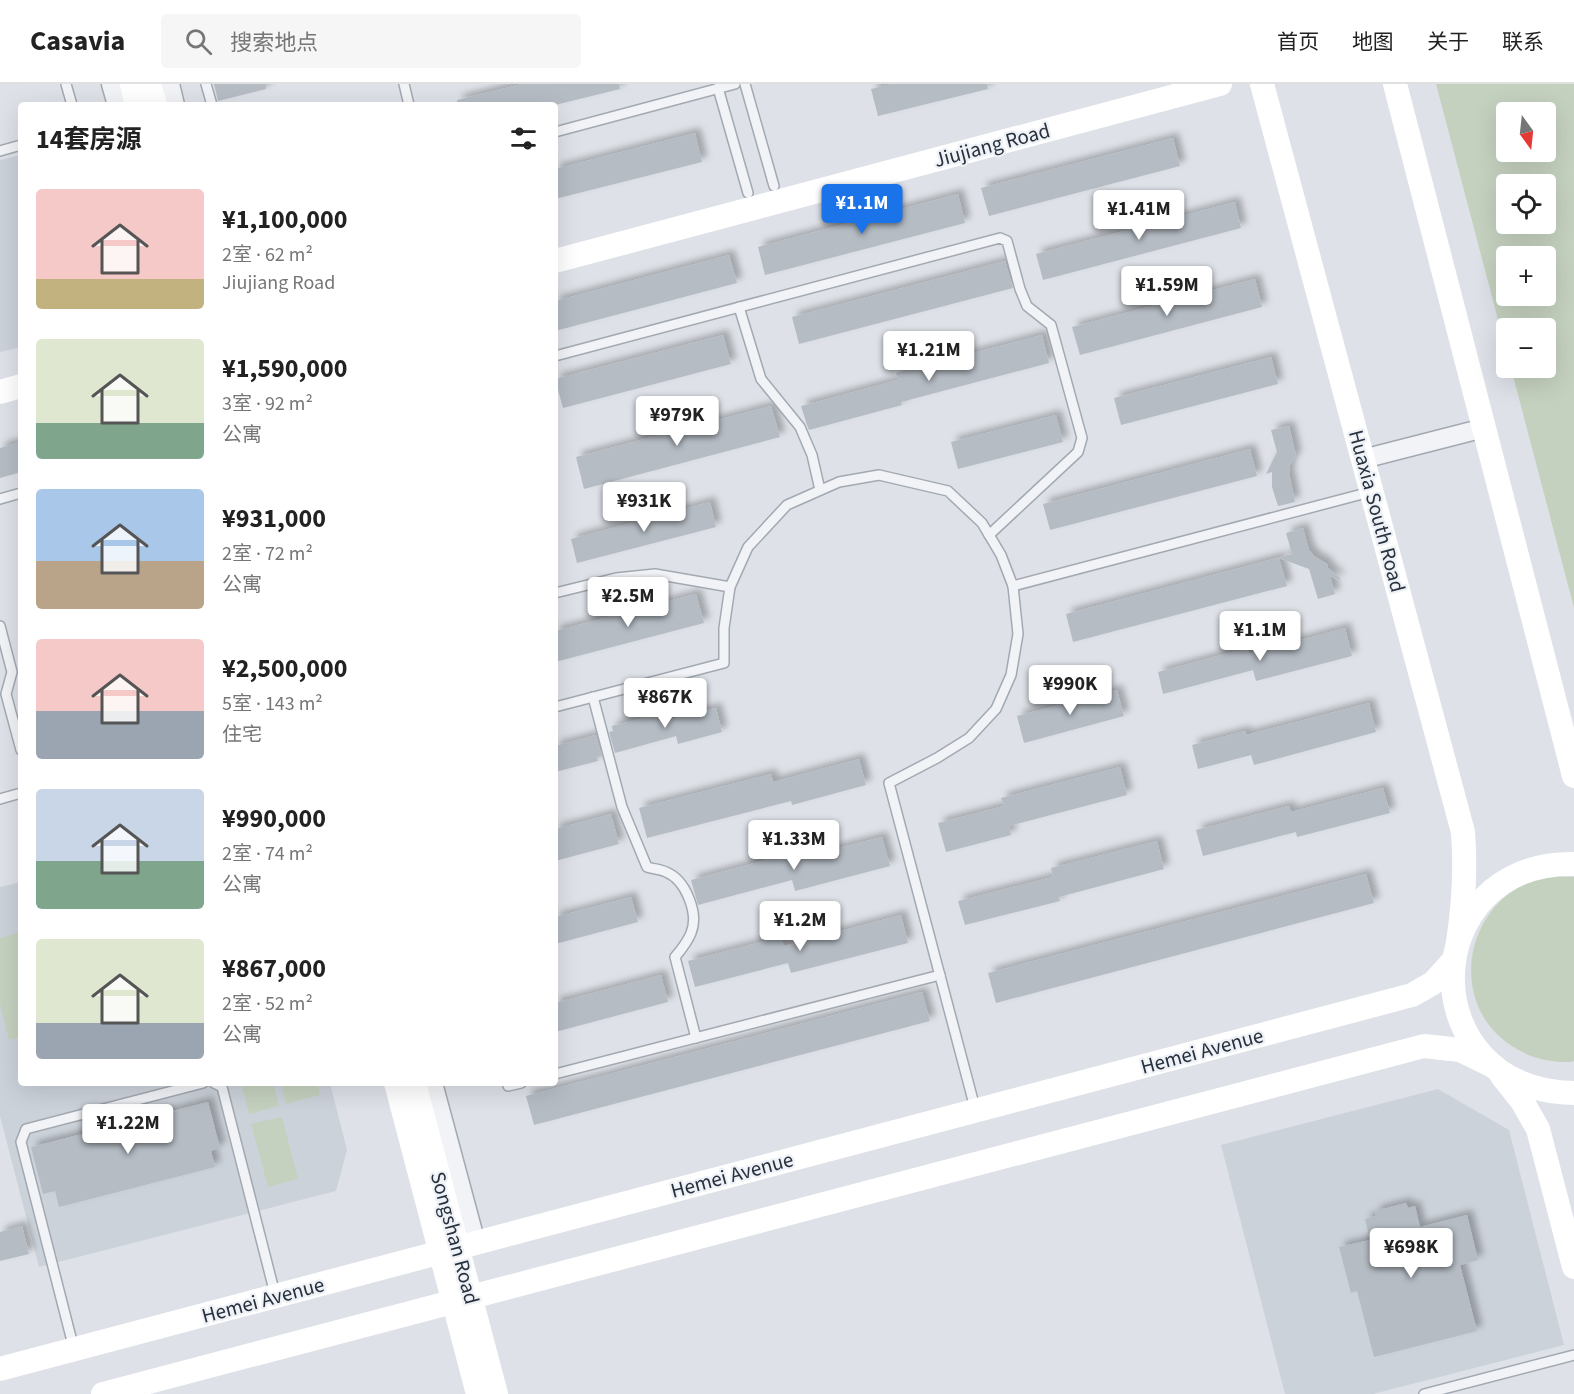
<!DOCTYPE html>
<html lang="zh">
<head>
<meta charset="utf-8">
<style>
	:root { --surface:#fff; --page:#f6f6f6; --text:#222; --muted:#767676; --line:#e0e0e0; --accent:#1a73e8 }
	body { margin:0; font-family:"Source Sans 3","Noto Sans SC",sans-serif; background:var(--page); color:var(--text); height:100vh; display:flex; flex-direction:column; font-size:22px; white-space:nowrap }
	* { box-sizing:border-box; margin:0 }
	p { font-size:20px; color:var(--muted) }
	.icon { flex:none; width:33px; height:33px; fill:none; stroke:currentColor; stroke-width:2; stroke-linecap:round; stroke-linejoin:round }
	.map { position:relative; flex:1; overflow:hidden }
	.sheet { position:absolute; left:18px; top:18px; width:540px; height:984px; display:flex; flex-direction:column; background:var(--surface); border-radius:6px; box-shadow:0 6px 24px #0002 }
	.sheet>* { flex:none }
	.needle { width:39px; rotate:165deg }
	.controls { position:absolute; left:1496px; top:18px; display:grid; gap:12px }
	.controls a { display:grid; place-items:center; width:60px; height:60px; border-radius:6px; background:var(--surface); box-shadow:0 6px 24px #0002; font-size:30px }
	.price { position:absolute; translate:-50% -51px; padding:0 14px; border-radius:6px; background:#fff; color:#222; font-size:20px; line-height:39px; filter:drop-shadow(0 2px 3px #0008) }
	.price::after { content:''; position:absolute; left:50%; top:36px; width:18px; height:14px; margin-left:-9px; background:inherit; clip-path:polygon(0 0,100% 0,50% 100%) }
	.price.current { background:var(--accent); color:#fff }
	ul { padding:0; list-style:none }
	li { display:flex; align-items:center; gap:18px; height:150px; padding:0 18px }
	li span { display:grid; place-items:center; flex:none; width:168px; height:120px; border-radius:6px; color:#555 }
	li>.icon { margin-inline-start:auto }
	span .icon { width:72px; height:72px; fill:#fffc; stroke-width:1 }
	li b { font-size:26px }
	h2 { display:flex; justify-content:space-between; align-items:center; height:72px; padding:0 18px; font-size:26px }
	header { display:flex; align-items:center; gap:36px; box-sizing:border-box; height:84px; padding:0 30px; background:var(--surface); border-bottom:2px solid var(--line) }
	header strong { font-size:28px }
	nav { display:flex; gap:33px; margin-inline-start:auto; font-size:21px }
	.search { width:420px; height:54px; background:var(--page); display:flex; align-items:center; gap:15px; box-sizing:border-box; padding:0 21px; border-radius:6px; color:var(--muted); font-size:22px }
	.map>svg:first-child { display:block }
	.built { fill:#ccd2da }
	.green { fill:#c5d1bf; fill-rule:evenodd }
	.building { fill:#b5bcc4; filter:url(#shadow) }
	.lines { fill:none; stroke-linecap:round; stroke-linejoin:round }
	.lane-casing { stroke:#a3a9b2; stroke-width:12 }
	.street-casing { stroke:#a3a9b2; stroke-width:21 }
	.lane { stroke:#f1f3f6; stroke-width:9 }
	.street { stroke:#f1f3f6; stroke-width:18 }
	.secondary { stroke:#fff; stroke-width:24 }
	.labels { text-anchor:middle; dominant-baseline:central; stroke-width:4.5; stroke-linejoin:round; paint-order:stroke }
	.street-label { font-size:21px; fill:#27313e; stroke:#eef1f5 }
</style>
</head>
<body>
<header>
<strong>Casavia</strong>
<div class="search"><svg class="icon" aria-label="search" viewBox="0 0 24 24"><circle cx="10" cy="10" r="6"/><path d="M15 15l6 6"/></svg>搜索地点</div>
<nav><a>首页</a><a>地图</a><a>关于</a><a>联系</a></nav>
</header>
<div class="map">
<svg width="1574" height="1310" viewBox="0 0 1574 1310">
	<defs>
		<filter id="shadow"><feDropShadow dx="5.5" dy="-5.5" stdDeviation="3" flood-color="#0004"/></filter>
	</defs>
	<rect width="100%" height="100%" fill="#dee2e8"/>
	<g class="built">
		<polygon points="21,71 21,263 0,268 0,76"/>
		<polygon points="21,798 21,999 330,999 347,1066 336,1107 39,1183 0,1032 0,803"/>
		<polygon points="1438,1005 1509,1046 1564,1261 1373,1310 1285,1310 1221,1061"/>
	</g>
	<g class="green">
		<path d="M 1436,0 L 1574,0 L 1574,524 L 1511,284 L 1545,284 L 1545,244 L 1506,244 L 1506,266 ZM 1506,28 L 1545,28 L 1545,68 L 1506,68 ZM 1506,100 L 1545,100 L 1545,140 L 1506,140 ZM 1545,172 L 1545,212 L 1506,212 L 1506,172 Z"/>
		<path d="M 1558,792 L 1574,793 L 1574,977 L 1570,978 C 1551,978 1533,975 1517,965 C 1450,928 1459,830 1527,799 C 1536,795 1549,794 1558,792 Z"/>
		<polygon points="21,848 21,953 9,956 0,920 0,854"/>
		<polygon points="241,999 273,999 279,1022 249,1030"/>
		<polygon points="281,999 317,999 320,1011 286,1020"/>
		<polygon points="282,1033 298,1095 268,1103 251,1040"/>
	</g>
	<g class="building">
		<polygon points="214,0 266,0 266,5 218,17"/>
		<polygon points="522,0 619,0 620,5 555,21 458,21 457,16"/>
		<polygon points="892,0 987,0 988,5 878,32 871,5"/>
		<polygon points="695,49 702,78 555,115 555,85"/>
		<polygon points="1173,54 1180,82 989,132 981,104"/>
		<polygon points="958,110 965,139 765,191 758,163"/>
		<polygon points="1235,118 1241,144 1043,196 1036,170"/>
		<polygon points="729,171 737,199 555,247 555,217"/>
		<polygon points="1005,177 1013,204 799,260 792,233"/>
		<polygon points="1255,195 1262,223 1080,271 1072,243"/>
		<polygon points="723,251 731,280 563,324 555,295"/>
		<polygon points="1042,251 1049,279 901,318 902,321 809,346 807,341 801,322 898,296 896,289"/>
		<polygon points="1271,273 1278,300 1121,341 1114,314"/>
		<polygon points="771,322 780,353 584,405 576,373"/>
		<polygon points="1056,331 1063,358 958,385 951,358"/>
		<polygon points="1289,342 1296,371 1290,381 1289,389 1295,418 1278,422 1272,403 1272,388 1266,390 1277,368 1271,346"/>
		<polygon points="21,358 21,388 0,394 0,364"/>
		<polygon points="1250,365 1257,392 1050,446 1043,420"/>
		<polygon points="710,418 716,443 577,479 571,455"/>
		<polygon points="1303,444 1309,466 1314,472 1327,480 1328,484 1340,494 1339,496 1330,492 1335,510 1318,515 1309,485 1279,474 1287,502 1073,558 1066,530 1292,470 1286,449"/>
		<polygon points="696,510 704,539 555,578 555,547"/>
		<polygon points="1345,544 1352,572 1256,597 1253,586 1163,610 1158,588 1247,564 1249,570"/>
		<polygon points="1117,606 1124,632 1024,659 1017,632"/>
		<polygon points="1369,619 1376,648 1254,681 1251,671 1198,685 1192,661 1245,647 1246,651"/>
		<polygon points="716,624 722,648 678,660 676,652 615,669 609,648 613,647 612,642 670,627 672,635"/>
		<polygon points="596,651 602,672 597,673 598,677 555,688 555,662"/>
		<polygon points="859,675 866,701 792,721 791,717 647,754 639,724 771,690 773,698"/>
		<polygon points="1120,683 1127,711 1009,742 1011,751 946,768 938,739 1004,722 1001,714"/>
		<polygon points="1383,704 1390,729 1297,753 1296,748 1203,772 1196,746 1289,722 1291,728"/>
		<polygon points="611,730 619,760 555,777 555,745"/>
		<polygon points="882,753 890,782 795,807 792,796 698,821 691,796 785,771 787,777"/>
		<polygon points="1157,757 1164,785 1059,813 1060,817 965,841 958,817 1053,793 1051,784"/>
		<polygon points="1366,790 1374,819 996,919 988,889"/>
		<polygon points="631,813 638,838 555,860 555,833"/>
		<polygon points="901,831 908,859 791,889 788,879 695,903 688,877 781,853 784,862"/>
		<polygon points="661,891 668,918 555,948 555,919"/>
		<polygon points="922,908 930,937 534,1041 526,1012"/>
		<polygon points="208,1018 220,1064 211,1067 215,1083 59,1123 55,1107 43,1110 31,1063"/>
		<polygon points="1406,1119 1408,1124 1415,1122 1420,1143 1467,1131 1478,1176 1460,1181 1477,1247 1374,1273 1357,1207 1351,1209 1339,1163 1370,1156 1365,1135 1376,1132 1375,1127"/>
		<polygon points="22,1142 29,1170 0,1177 0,1148"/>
	</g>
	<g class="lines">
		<defs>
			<g id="lane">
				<polyline points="66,0 72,21"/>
				<polyline points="206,0 212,21"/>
				<polyline points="404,0 409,21"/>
				<polyline points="745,0 774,102"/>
				<polyline points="718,4 748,109"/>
				<polyline points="555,48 735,0"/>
				<polyline points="0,67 21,61"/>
				<polyline points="739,223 761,295 800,343 812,371 820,406"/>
				<polyline points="555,272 1000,154 1007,157 1020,205 1027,222 1051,241 1082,354 1078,368 989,451"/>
				<polyline points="0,415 21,409"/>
				<polyline points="1013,502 1370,408"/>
				<polyline points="555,509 616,494 655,490 730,503"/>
				<polyline points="0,542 12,588 6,610 21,666"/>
				<path d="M 593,613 L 622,723 L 647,783 C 653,785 660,785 666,788 C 686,796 699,830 691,849 C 687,859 681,866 675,873 L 696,954"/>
				<polyline points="555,623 724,579 724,544 730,503 748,463 787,421 839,398 879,391 948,407 982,439 1001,471 1013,502 1018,550 1011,591 996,625 969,654 937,674 889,699 975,1024"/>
				<polyline points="0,715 21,709"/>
				<polyline points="555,990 940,891"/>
				<polyline points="214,999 222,1003 275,1210"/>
				<polyline points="508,1002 521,999"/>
				<polyline points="74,1265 21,1058 26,1045 203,999"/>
				<polyline points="1424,1310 1574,1271"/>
			</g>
			<g id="street">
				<polyline points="111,0 117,21"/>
				<polyline points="170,0 175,21"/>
				<polyline points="1363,375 1484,344"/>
				<polyline points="433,999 476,1159"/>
			</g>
		</defs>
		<use href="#lane" class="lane-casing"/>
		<use href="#street" class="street-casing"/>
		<use href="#lane" class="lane"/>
		<use href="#street" class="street"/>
		<g class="secondary">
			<polyline points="132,0 137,21"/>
			<polyline points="149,0 155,21"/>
			<path d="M 1262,0 L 1463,748 C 1466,787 1464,819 1458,858"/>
			<polyline points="1395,0 1574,692"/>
			<polyline points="555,177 1220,0"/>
			<polyline points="0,308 21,302"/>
			<path d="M 1574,780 C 1416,777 1409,1006 1574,1009"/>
			<polyline points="1502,992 1522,1017 1538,1045 1574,1183"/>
			<polyline points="396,999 478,1310"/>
			<polyline points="414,999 496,1310"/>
			<polyline points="0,1285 1412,911 1433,899 1453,877"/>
			<polyline points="103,1310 1424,962 1460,966 1493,982"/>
		</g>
	</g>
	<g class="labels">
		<g class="street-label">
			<text transform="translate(992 61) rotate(-15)">Jiujiang Road</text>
			<text transform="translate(1377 427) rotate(75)">Huaxia South Road</text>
			<text transform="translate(1202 967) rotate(-15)">Hemei Avenue</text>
			<text transform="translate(732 1091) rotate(-15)">Hemei Avenue</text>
			<text transform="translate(455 1154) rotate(75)">Songshan Road</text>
			<text transform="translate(263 1216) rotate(-15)">Hemei Avenue</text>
		</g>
	</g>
</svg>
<div class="controls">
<a><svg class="needle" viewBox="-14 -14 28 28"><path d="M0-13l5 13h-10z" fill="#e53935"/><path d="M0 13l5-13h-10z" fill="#767676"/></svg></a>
<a><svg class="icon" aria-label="locate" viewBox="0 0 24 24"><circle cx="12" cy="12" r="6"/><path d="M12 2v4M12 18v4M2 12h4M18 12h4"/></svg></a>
<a>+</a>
<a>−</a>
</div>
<b class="price current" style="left:862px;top:151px">¥1.1M</b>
<b class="price" style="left:1139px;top:157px">¥1.41M</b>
<b class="price" style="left:1167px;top:233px">¥1.59M</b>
<b class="price" style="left:929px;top:298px">¥1.21M</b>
<b class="price" style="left:677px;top:363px">¥979K</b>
<b class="price" style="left:644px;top:449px">¥931K</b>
<b class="price" style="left:628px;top:544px">¥2.5M</b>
<b class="price" style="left:1260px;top:578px">¥1.1M</b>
<b class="price" style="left:1070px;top:632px">¥990K</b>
<b class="price" style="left:665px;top:645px">¥867K</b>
<b class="price" style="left:794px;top:787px">¥1.33M</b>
<b class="price" style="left:800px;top:868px">¥1.2M</b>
<b class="price" style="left:128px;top:1071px">¥1.22M</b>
<b class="price" style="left:1411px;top:1195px">¥698K</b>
<section class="sheet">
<h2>14套房源<svg class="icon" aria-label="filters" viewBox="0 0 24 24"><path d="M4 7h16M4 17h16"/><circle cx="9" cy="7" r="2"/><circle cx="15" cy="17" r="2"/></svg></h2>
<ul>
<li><span style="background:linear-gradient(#f6c9c9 75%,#c2b280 0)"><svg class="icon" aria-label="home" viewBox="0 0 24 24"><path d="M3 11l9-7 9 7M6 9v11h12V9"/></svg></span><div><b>¥1,100,000</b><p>2室 · 62 m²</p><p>Jiujiang Road</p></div></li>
<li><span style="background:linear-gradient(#dfe7d0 70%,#7fa58c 0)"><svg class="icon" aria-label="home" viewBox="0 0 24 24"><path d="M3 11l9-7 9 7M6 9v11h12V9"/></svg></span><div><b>¥1,590,000</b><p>3室 · 92 m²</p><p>公寓</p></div></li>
<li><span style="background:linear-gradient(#a9c7e8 60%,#b9a48a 0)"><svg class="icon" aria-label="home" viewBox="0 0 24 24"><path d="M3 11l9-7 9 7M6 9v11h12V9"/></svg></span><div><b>¥931,000</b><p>2室 · 72 m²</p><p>公寓</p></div></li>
<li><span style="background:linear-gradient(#f6c9c9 60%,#9aa5b1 0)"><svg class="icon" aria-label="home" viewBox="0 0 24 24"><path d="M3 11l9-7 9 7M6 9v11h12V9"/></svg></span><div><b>¥2,500,000</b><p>5室 · 143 m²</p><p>住宅</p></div></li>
<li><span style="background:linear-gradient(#c9d6e8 60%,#7fa58c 0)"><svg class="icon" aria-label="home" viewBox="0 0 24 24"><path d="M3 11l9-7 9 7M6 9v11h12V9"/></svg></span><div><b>¥990,000</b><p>2室 · 74 m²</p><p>公寓</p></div></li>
<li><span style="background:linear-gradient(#dfe7d0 70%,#9aa5b1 0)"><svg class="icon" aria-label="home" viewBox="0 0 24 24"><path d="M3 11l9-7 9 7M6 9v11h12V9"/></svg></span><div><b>¥867,000</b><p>2室 · 52 m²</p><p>公寓</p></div></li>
</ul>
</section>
</div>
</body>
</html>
